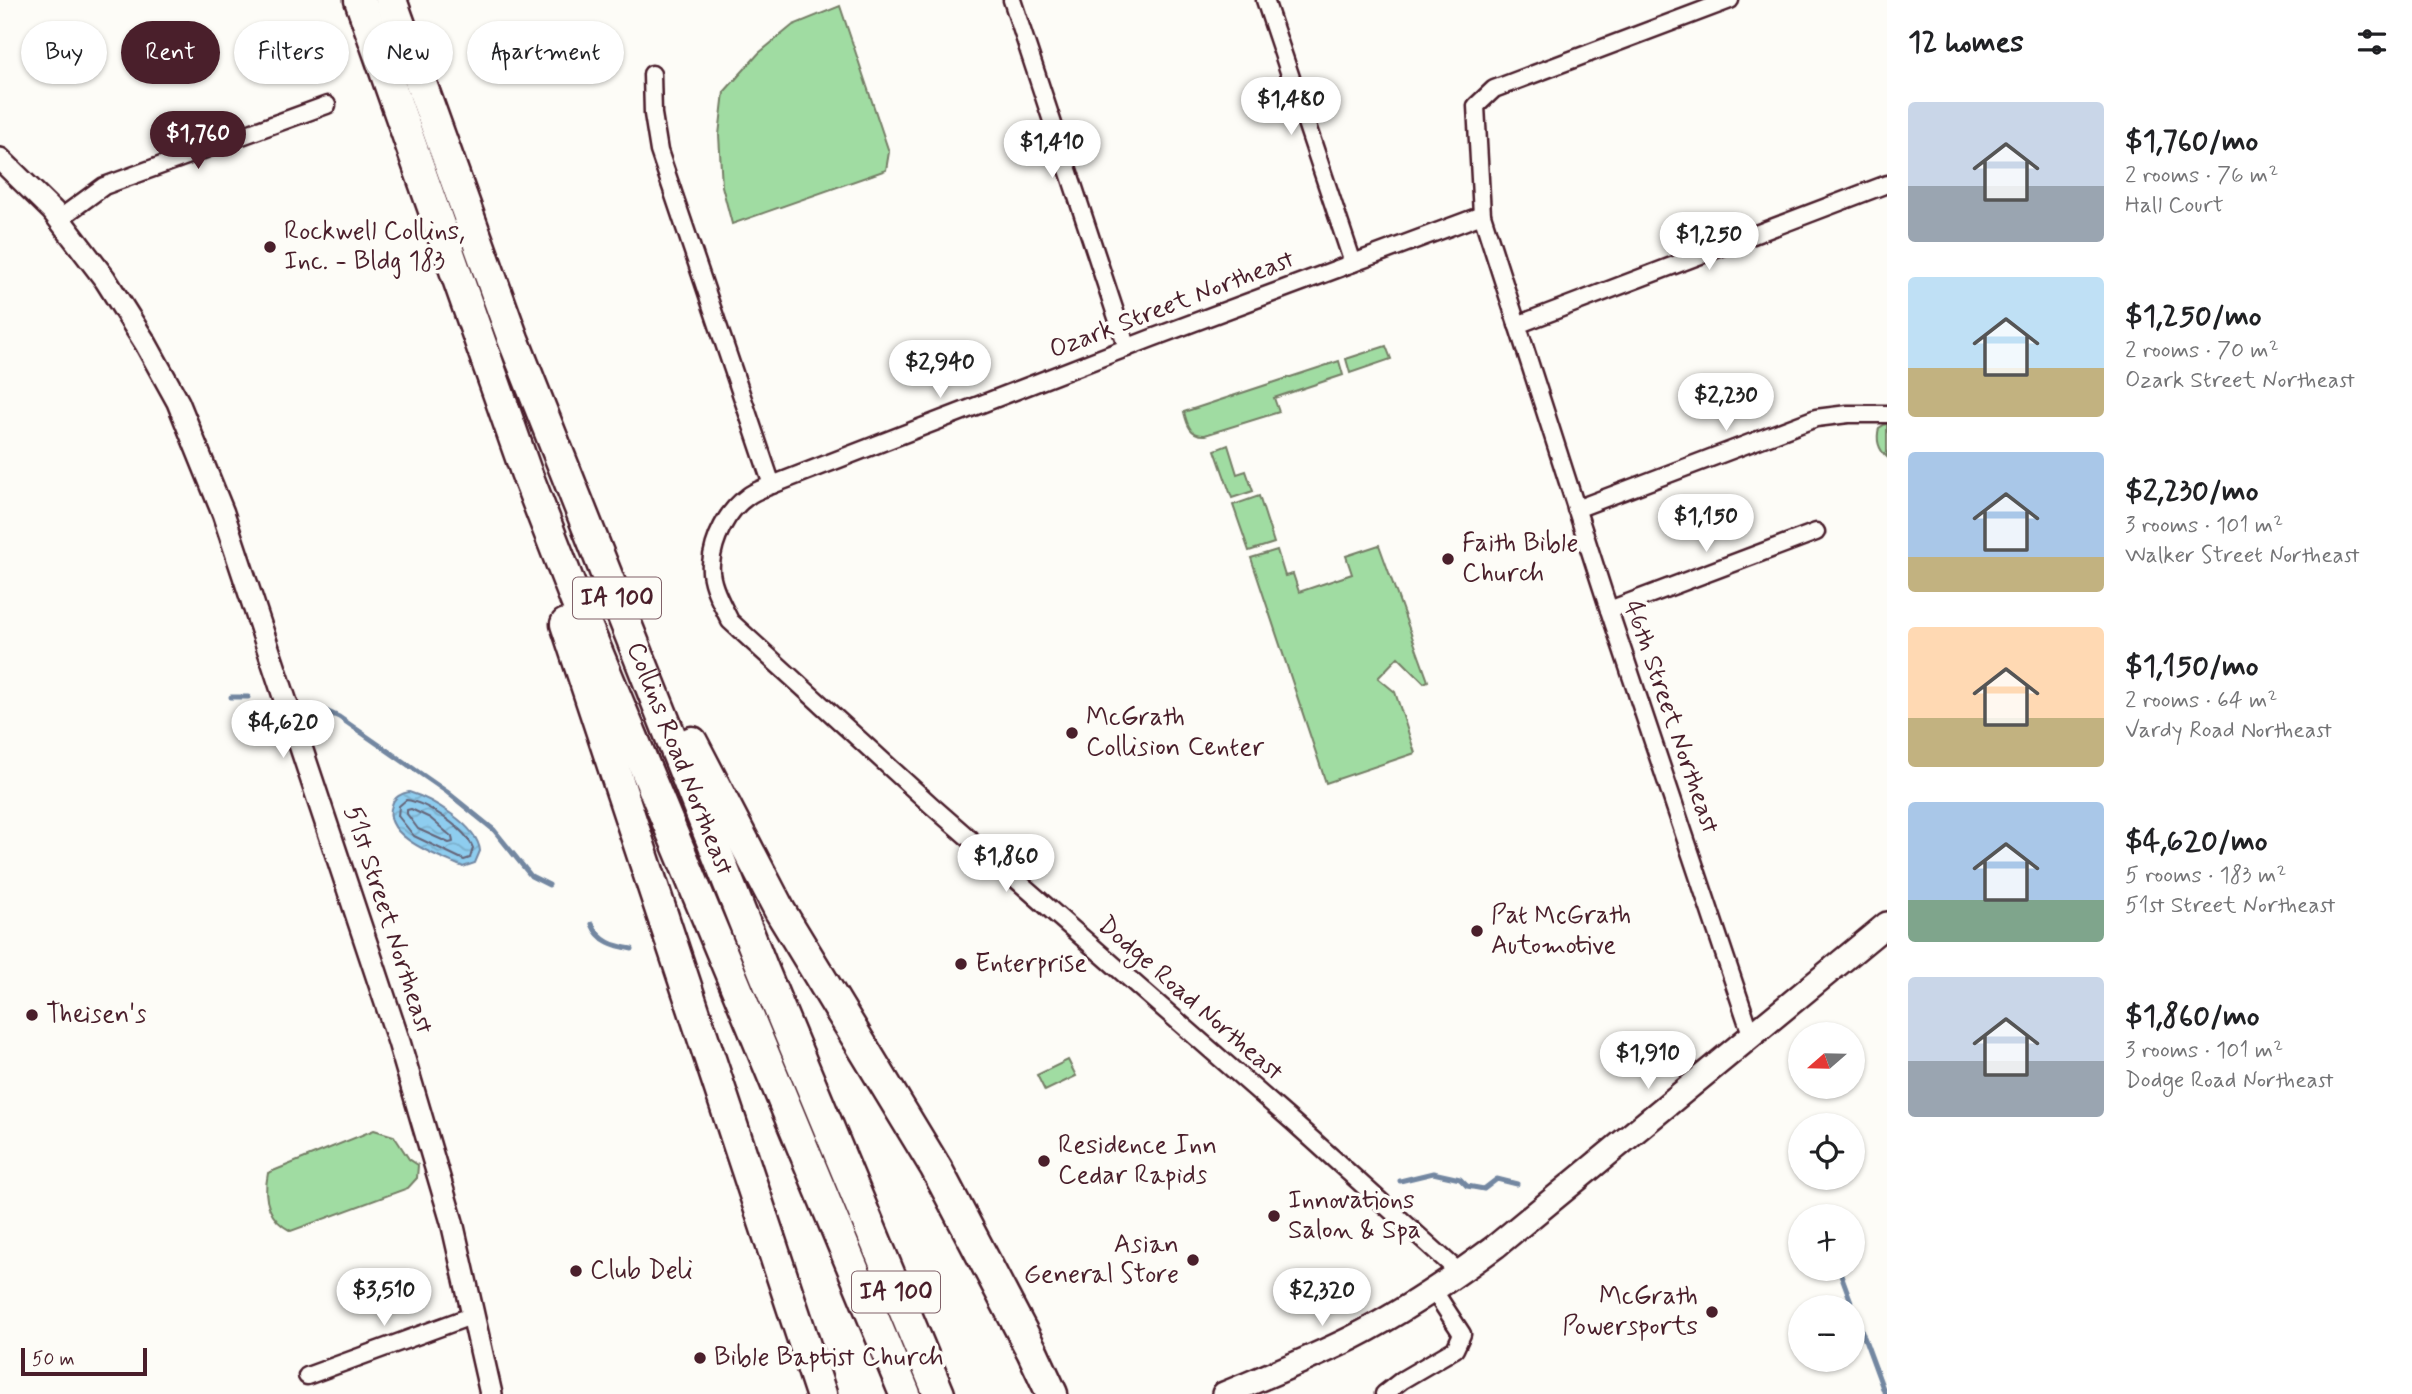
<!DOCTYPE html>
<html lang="en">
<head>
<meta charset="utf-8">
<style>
	:root { --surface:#fff; --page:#f2f2f2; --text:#202124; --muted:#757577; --accent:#4a1f2b }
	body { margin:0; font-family:Mynerve,sans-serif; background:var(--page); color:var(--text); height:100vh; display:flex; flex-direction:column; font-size:26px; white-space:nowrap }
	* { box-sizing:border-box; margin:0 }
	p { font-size:23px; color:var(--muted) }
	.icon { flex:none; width:38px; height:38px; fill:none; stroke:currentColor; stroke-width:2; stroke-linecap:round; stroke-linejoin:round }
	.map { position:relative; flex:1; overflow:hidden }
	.panel { display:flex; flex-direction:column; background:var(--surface); width:525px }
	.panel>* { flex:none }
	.top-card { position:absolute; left:21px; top:21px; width:665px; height:63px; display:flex; gap:14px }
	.needle { width:46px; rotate:250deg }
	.controls { position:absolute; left:1788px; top:1022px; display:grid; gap:14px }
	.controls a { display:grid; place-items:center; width:77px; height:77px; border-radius:50%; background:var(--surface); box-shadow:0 2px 5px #0004; font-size:35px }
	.scale { position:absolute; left:21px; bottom:18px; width:126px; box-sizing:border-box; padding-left:7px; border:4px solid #4a1f2b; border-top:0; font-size:19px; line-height:24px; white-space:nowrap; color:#4a1f2b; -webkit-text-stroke:5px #fdfcf7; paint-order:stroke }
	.price { position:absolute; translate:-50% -60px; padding:0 16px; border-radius:24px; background:#fff; color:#222; font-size:23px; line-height:46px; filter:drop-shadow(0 2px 4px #0008) }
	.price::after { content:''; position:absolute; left:50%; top:42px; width:21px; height:16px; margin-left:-10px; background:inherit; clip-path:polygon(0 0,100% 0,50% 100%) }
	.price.current { background:var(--accent); color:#fff }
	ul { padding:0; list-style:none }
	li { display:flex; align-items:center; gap:21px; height:175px; padding:0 21px }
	li span { display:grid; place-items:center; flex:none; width:196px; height:140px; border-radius:7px; color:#555 }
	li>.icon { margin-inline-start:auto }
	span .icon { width:84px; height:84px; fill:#fffc; stroke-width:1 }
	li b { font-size:30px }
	h2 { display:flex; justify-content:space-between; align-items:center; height:84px; padding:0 21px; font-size:30px }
	.tag { padding:0 24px; border-radius:32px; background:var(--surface); box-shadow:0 2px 5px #0004; font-size:24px; line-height:63px }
	.tag.current { background:var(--accent); color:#fff }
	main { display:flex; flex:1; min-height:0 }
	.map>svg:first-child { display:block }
	.green { fill:#a0dca2; stroke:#757e66; stroke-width:2 }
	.water { fill:url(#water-waves); stroke:#7387a1; stroke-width:2 }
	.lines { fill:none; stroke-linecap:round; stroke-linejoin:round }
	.shore { stroke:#656579; stroke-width:2 }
	.stream { stroke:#7387a1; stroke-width:5 }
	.minor-casing { stroke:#4a1f2b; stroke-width:21 }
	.tertiary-casing { stroke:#4a1f2b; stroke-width:26 }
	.secondary-casing { stroke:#4a1f2b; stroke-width:28 }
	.motorway-casing { stroke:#4a1f2b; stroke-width:35 }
	.minor { stroke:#fdfcf7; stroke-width:16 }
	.tertiary { stroke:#fdfcf7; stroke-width:21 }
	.secondary { stroke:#fdfcf7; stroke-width:23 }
	.motorway { stroke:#fdfcf7; stroke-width:30 }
	.poi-dot { fill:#4a1f2b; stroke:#fdfcf7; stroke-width:2.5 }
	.labels { text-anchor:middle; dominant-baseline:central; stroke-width:7; stroke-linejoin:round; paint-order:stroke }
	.shield { fill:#fdfcf7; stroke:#806168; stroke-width:2 }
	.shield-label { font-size:24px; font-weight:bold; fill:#4a1f2b }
	.poi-label { font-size:26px; fill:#4a1f2b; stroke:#fdfcf7; text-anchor:start }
	.street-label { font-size:26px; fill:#4a1f2b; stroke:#fdfcf7 }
</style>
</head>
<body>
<main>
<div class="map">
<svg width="1887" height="1394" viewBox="0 0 1887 1394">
	<defs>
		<pattern id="water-waves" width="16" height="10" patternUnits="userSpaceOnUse" patternTransform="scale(1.75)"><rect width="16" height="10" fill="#8ecdef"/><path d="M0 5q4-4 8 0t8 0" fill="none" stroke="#7cb0cd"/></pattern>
	</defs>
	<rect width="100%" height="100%" fill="#fdfcf7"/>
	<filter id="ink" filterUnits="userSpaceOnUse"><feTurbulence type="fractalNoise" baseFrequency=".0143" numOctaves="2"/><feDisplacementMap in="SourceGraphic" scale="14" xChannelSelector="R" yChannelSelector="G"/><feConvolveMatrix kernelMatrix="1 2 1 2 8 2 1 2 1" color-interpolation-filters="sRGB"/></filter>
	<g filter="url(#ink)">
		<g class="green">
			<polygon points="840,6 889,152 886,170 732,224 722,186 719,135 724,92 759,53 793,25"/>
			<polygon points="1386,346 1391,359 1350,373 1346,359"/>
			<path d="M 1339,361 L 1343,375 L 1274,398 L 1279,412 L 1205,435 C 1190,436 1187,424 1184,412 Z"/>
			<path d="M 1887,423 L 1887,457 C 1878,449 1876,439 1879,428 Z"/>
			<polygon points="1228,445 1237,474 1246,471 1253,491 1232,498 1215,450"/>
			<polygon points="1259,496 1274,543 1249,551 1233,505"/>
			<polygon points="1379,545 1428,681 1424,683 1398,657 1378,678 1395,692 1415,753 1326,783 1251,558 1277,550 1285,576 1293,574 1299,592 1352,574 1346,556"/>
			<polygon points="1068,1060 1076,1076 1045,1091 1037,1075"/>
			<path d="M 374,1130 L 394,1136 L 409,1159 L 418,1165 L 417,1178 L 408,1188 L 291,1231 C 267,1219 263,1197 268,1173 Z"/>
		</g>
		<path class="water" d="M 409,792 C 432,799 478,826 480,851 L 475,863 L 463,867 C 441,857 380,837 392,805 C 394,797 402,793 409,792 Z"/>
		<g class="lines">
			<g class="shore">
				<path d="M 406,800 C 426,802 466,829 473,848 L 470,858 L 464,860 L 414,836 L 398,816 L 399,806 Z"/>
				<polygon points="411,809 430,818 452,837 453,842 449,843 418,829 407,814 407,810"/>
			</g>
			<g class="stream">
				<polyline points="231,697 248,697"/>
				<polyline points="315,713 326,711 339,717 447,792 494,830 531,876 549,885"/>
				<path d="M 592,924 C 599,942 615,946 632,949"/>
				<polyline points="1400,1181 1433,1173 1460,1179 1467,1186 1484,1189 1497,1179 1517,1184"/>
				<polyline points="1800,1220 1801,1220"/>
				<polyline points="1839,1269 1885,1394"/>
			</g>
			<defs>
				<g id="minor">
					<polyline points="1012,0 1127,348"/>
					<polyline points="1265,0 1353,263"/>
					<polyline points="1730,0 1494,89 1476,106 1482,215 1609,610 1751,1034"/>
					<polyline points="652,74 653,114 659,151 772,485 1152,338 1482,215"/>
					<polyline points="59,219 104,186 327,105"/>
					<polyline points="1517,325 1887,184"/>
					<path d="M 772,485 C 764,488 754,491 747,497 C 727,511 713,539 711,564 C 709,583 722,604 730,621 L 931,805 L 1293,1122 L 1460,1273"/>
					<polyline points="1576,509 1816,418 1848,414 1887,414"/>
					<polyline points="1609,610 1816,532"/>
					<polyline points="307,1376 474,1315"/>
					<polyline points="1384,1394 1402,1380 1455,1349 1462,1334 1434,1291"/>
				</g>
				<polyline id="tertiary" points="0,159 53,211 105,279 146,344 178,402 223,513 399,1042 452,1222 491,1394"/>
				<path id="secondary" d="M 1224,1394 C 1267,1376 1310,1359 1352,1338 C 1403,1312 1450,1280 1496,1246 L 1887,924"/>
				<g id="motorway">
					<polyline points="360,0 526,472 576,601 905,1394"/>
					<path id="s1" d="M 391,0 L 513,339 L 764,972 L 939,1394"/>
					<polyline points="566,624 821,1394"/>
					<polyline points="692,742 780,911 936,1168 1032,1351 1052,1394"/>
				</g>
			</defs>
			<use href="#minor" class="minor-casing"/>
			<use href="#tertiary" class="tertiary-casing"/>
			<use href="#secondary" class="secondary-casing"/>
			<use href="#motorway" class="motorway-casing"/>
			<use href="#minor" class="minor"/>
			<use href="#tertiary" class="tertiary"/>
			<use href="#secondary" class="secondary"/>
			<use href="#motorway" class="motorway"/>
		</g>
	</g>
	<g class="poi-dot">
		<circle cx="270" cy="247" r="7"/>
		<circle cx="1448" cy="559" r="7"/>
		<circle cx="1072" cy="733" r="7"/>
		<circle cx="1477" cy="931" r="7"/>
		<circle cx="961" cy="964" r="7"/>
		<circle cx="32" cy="1015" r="7"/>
		<circle cx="1044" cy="1161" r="7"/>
		<circle cx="1274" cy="1216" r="7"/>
		<circle cx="1193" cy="1260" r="7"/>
		<circle cx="576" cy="1271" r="7"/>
		<circle cx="1712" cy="1312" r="7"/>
		<circle cx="700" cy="1358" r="7"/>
	</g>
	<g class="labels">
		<g class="shield">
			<rect x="573" y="577.5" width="88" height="41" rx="5"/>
			<rect x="852" y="1271.5" width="88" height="41" rx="5"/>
		</g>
		<g class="shield-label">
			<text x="617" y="598">IA 100</text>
			<text x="896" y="1292">IA 100</text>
		</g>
		<g class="poi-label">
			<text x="284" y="232">Rockwell Collins,<tspan x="284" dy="30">Inc. - Bldg 183</tspan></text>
			<text x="1462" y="544">Faith Bible<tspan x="1462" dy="30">Church</tspan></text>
			<text x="1086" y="718">McGrath<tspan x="1086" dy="30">Collision Center</tspan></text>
			<text x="1491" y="916">Pat McGrath<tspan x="1491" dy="30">Automotive</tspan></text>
			<text x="975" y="964">Enterprise</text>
			<text x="46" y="1015">Theisen's</text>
			<text x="1058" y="1146">Residence Inn<tspan x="1058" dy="30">Cedar Rapids</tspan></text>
			<text x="1288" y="1201">Innovations<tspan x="1288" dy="30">Salon &amp; Spa</tspan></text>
			<text x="1179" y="1245" text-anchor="end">Asian<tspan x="1179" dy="30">General Store</tspan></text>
			<text x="590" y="1271">Club Deli</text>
			<text x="1698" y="1297" text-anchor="end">McGrath<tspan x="1698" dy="30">Powersports</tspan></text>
			<text x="714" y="1358">Bible Baptist Church</text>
		</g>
		<g class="street-label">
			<text transform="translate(1172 305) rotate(-21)">Ozark Street Northeast</text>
			<text transform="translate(1671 717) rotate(71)">46th Street Northeast</text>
			<text stroke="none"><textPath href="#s1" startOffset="812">Collins Road Northeast</textPath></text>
			<text transform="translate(388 920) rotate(72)">51st Street Northeast</text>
			<text transform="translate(1190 999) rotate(41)">Dodge Road Northeast</text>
		</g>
	</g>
</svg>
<div class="controls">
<a><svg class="needle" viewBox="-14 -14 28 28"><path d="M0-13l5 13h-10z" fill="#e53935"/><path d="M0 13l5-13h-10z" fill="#757577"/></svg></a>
<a><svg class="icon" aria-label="locate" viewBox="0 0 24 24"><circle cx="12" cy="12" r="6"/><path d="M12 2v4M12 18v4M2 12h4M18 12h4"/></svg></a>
<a>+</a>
<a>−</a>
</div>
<div class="scale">50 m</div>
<b class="price" style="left:1291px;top:137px">$1,480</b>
<b class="price current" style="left:198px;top:171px">$1,760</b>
<b class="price" style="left:1052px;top:180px">$1,410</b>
<b class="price" style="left:1709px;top:272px">$1,250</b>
<b class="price" style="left:940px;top:400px">$2,940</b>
<b class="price" style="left:1726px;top:433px">$2,230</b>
<b class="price" style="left:1706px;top:554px">$1,150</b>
<b class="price" style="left:283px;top:760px">$4,620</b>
<b class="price" style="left:1006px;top:894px">$1,860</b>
<b class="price" style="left:1648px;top:1091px">$1,910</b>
<b class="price" style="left:384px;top:1328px">$3,510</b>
<b class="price" style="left:1322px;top:1328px">$2,320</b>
<div class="top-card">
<a class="tag">Buy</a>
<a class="tag current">Rent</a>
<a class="tag">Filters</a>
<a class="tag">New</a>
<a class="tag">Apartment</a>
</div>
</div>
<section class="panel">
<h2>12 homes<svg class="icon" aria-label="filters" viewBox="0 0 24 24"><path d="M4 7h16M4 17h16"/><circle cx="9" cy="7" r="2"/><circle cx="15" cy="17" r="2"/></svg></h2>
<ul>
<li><span style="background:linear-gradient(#c9d6e8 60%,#9aa5b1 0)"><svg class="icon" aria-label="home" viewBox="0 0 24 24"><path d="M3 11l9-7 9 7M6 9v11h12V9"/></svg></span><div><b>$1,760/mo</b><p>2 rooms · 76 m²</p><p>Hall Court</p></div></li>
<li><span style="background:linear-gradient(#bfe0f5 65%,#c2b280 0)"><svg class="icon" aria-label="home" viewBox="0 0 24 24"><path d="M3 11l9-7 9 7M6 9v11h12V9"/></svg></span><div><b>$1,250/mo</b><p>2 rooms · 70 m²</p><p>Ozark Street Northeast</p></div></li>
<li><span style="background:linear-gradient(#a9c7e8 75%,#c2b280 0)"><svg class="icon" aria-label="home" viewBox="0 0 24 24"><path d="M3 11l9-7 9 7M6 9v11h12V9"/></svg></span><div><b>$2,230/mo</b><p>3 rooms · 101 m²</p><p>Walker Street Northeast</p></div></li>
<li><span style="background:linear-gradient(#ffd9b3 65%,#c2b280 0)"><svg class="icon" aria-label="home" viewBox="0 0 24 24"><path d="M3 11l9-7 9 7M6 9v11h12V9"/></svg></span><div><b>$1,150/mo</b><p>2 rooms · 64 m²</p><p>Vardy Road Northeast</p></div></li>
<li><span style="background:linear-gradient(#a9c7e8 70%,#7fa58c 0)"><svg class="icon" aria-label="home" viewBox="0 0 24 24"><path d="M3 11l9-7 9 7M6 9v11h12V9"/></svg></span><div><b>$4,620/mo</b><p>5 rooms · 183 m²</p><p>51st Street Northeast</p></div></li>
<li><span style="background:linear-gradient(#c9d6e8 60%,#9aa5b1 0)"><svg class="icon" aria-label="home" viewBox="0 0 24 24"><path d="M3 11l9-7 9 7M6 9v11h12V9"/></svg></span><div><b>$1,860/mo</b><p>3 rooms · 101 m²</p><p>Dodge Road Northeast</p></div></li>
</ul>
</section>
</main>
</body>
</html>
